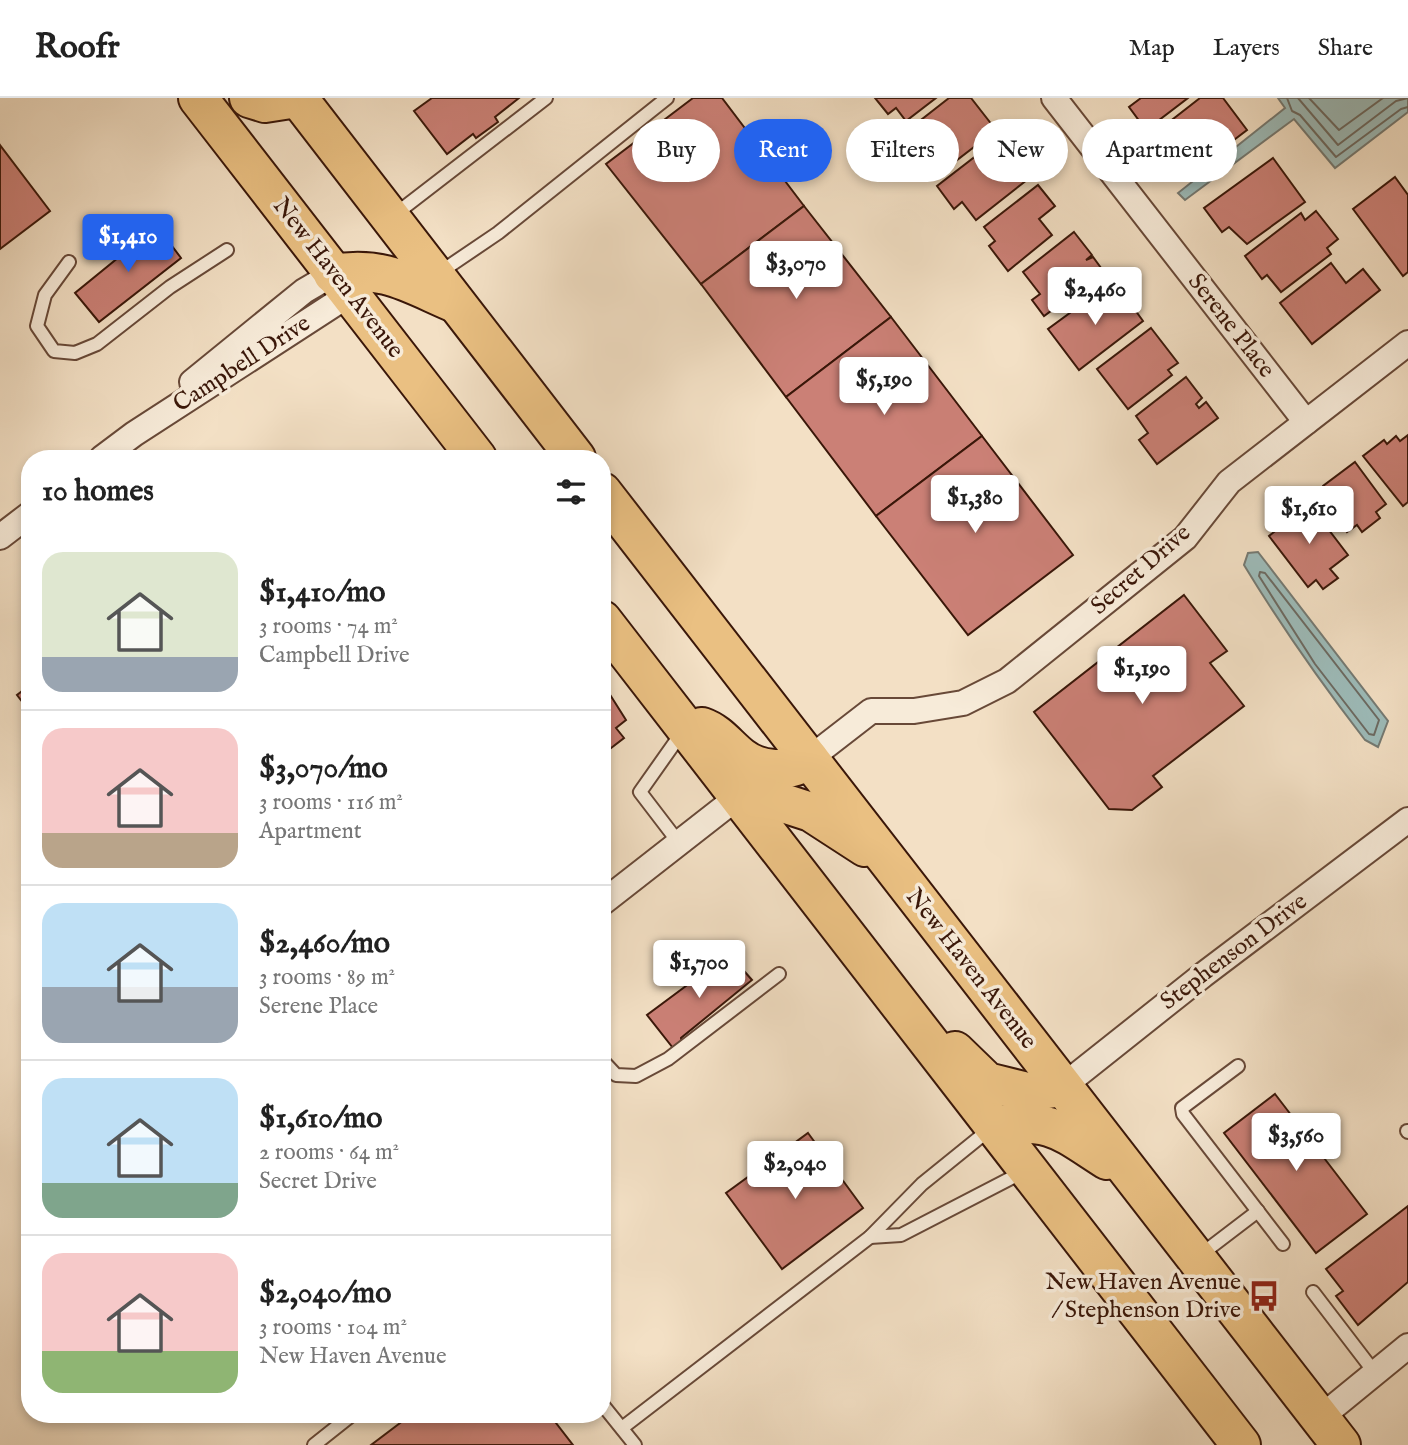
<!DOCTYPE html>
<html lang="en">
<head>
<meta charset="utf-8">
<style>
	:root { --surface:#fff; --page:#f6f6f6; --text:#222; --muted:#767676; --line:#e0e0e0; --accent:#2563eb }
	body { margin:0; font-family:"IM FELL English",serif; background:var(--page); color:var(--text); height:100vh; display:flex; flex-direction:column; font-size:26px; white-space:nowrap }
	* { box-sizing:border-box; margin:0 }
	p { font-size:23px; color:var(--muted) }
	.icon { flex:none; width:38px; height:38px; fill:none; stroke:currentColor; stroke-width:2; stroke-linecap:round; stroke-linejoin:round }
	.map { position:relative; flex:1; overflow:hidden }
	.details { position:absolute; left:21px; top:352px; width:590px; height:973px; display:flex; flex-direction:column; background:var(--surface); border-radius:28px; box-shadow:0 4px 10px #0003 }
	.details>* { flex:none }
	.top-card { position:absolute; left:632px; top:21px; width:665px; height:63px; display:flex; gap:14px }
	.price { position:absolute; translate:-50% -60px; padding:0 16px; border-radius:7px; background:#fff; color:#222; font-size:23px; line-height:46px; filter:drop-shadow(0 2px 4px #0008) }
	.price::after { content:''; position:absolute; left:50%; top:42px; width:21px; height:16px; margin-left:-10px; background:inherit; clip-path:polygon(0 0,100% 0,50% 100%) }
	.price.current { background:var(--accent); color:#fff }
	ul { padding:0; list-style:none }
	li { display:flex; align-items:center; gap:21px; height:175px; padding:0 21px }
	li+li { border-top:2px solid var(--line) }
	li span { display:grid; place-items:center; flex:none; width:196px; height:140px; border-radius:21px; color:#555 }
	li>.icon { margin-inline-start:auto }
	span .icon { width:84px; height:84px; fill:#fffc; stroke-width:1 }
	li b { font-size:30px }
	h2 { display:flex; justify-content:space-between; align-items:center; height:84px; padding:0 21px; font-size:30px }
	.chip { padding:0 24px; border-radius:32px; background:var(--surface); box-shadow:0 4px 10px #0003; font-size:24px; line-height:63px }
	.chip.current { background:var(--accent); color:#fff }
	header { display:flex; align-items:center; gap:42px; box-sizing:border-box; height:98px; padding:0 35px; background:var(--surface); border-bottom:2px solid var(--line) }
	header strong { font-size:33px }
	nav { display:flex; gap:38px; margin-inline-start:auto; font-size:24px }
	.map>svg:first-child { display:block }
	.water { fill:#9dbcba; stroke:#757a73; stroke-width:2 }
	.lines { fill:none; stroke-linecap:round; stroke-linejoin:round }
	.shore { stroke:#6c6a62; stroke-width:2 }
	.building { fill:#cb8076; stroke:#3a1709; stroke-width:2 }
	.service-casing { stroke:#684938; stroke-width:16 }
	.minor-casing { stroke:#684938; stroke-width:28 }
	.primary-casing { stroke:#3a1709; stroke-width:42 }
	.service { stroke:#f7ebd9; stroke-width:12 }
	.minor { stroke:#f7ebd9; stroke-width:24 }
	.primary { stroke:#eac082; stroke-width:38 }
	.labels { text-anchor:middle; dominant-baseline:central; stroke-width:7; stroke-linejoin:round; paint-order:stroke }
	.street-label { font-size:24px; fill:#3a1709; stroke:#f7ebd9 }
	.poi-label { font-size:24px; fill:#3a1709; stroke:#f7ebd9; text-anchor:end }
</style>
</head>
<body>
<header>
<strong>Roofr</strong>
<nav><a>Map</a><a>Layers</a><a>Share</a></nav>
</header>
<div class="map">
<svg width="1408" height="1347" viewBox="0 0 1408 1347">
	<rect width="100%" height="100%" fill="#f3e0c5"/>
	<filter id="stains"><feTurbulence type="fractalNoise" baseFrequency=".00286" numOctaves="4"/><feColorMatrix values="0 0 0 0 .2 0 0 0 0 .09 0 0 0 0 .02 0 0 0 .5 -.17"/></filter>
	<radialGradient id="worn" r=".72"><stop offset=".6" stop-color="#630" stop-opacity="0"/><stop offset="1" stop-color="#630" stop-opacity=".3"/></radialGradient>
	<g class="water">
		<polygon points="1278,0 1408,0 1408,14 1335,70 1294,21 1185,102 1178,95 1285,10"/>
		<path d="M 1258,454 L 1388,623 L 1378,649 L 1365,642 C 1321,585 1281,528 1244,467 L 1248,455 Z"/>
	</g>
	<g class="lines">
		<g class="shore">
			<polyline points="1287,0 1292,13 1300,17 1336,59 1401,11 1408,9"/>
			<polyline points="1298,0 1338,47 1396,3 1408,0"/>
			<polyline points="1309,0 1339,32 1383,0"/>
			<polygon points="1260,474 1265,475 1379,622 1374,637 1369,636 1315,566 1259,478"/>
		</g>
	</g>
	<g class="building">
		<polygon points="432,0 519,0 495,19 498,24 476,40 473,36 447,56 414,13"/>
		<polygon points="693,0 722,0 804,108 701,186 606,66"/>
		<polygon points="875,0 936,0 906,23 896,10 888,16"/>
		<polygon points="949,0 971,0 996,32 935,79 903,36"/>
		<polygon points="1141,0 1188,0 1146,32 1129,9"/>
		<polygon points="1200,0 1223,0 1247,32 1193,73 1184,63 1180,66 1173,57 1167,62 1150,39"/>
		<polygon points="994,44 1005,59 1001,62 1004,65 1015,56 1032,78 976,122 962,104 954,111 937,88"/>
		<polygon points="0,47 50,113 0,151"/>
		<polygon points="1273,60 1305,104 1247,146 1229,129 1222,134 1204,110"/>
		<polygon points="1395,79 1408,97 1408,174 1403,178 1353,111"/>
		<polygon points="1038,87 1055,108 1039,121 1052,137 1008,173 989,148 995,143 984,129"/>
		<polygon points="804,108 891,219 786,299 701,186"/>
		<polygon points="1316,113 1338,141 1327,150 1331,156 1281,194 1267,177 1262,181 1245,158 1301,115 1305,122"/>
		<polygon points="157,128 181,160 99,224 75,195"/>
		<polygon points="1074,134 1092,157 1086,162 1093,159 1104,174 1044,218 1032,202 1040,196 1023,174"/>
		<polygon points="1331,165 1346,185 1363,171 1380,192 1312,246 1280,205"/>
		<polygon points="1104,190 1112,201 1122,194 1143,223 1079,272 1048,231"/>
		<polygon points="891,219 982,338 876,418 786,299"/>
		<polygon points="1151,230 1178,265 1168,272 1172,277 1128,311 1097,271"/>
		<polygon points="1186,279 1202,300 1196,306 1199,310 1206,304 1218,320 1157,366 1139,342 1148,335 1136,318"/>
		<polygon points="1408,337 1408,404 1403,408 1363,358 1384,342 1387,346 1396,338 1400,343"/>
		<polygon points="982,338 1073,457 968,537 876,418"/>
		<polygon points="1355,364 1386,406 1376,414 1380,420 1362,434 1357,427 1347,434 1319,396 1323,388"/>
		<polygon points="1306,402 1348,457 1330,471 1338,480 1323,491 1316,482 1308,489 1269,438 1285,425 1289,431 1293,428 1285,418"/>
		<polygon points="1184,497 1227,553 1210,565 1244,608 1153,678 1162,689 1132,712 1109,711 1034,614"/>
		<polygon points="602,584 626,622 616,630 624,640 602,657"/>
		<polygon points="30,587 30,614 17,597"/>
		<polygon points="729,856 752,882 681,940 682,945 673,950 647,917"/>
		<polygon points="1275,996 1367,1116 1316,1155 1224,1035"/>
		<polygon points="808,1035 863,1110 782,1171 726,1095"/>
		<polygon points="1408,1108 1408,1184 1358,1227 1336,1198 1343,1193 1326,1171"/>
		<polygon points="412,1316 549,1316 573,1347 371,1347"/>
	</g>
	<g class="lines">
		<defs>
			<g id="service">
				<polyline points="393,118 546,0"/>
				<polyline points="69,164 45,197 37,228 54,253 75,255 97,246 170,189 227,152"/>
				<polyline points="439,175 498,135 667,0"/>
				<polyline points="679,745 640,694 683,633"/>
				<polyline points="602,962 616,977 636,978 668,961 779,876"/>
				<polyline points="1238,968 1182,1010 1183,1016 1283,1146"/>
				<polyline points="1407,1033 1408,1034"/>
				<polyline points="870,1139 901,1137 1023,1074"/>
				<polyline points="1199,1158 1258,1113"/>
				<polyline points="1313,1194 1375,1275"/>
				<polyline points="602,1306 635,1347"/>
				<polyline points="622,1330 870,1139 922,1086 990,1031"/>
				<polyline points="314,1347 353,1316"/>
			</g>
			<g id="minor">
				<polyline points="1054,0 1306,324"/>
				<polyline points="192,284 304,193 333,176"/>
				<polyline points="102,360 134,336 350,196"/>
				<polyline points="0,439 30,416"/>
				<polyline points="809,661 871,613 914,613 963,605 1007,583 1185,440 1229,384 1408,245"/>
				<polyline points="602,805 739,698"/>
				<polyline points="1062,989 1203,877 1408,722"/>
				<polyline points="1320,1320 1408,1248"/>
			</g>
			<g id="primary">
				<polyline points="198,0 477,360"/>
				<polyline points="249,0 265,5 297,0"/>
				<polyline points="298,0 576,360"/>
				<path d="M 333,176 C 384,167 410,186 455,205"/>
				<polyline points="602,394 1341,1347"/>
				<polyline points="602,522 1241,1347"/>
				<path d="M 702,629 C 719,635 727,648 741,659 C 760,674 790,675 809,661"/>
				<polyline points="739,698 780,704 811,714 865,749"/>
				<polyline points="955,953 987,984 1027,994 1062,989"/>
				<path d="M 994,1027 C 1053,1021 1060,1032 1107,1062"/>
			</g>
		</defs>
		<use href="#service" class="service-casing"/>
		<use href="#minor" class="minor-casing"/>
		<use href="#primary" class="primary-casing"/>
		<use href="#service" class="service"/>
		<use href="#minor" class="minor"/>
		<use href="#primary" class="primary"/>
	</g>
	<defs>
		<symbol id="bus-bare" viewBox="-9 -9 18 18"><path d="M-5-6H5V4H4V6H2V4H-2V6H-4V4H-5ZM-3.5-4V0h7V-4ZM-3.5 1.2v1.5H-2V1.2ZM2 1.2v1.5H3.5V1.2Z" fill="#8f2418" stroke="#f7ebd9" stroke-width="2.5" paint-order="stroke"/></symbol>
	</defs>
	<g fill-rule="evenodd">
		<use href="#bus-bare" x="1242" y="1176" width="44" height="44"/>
	</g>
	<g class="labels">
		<g class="street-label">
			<text transform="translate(338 180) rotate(52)">New Haven Avenue</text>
			<text transform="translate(1231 228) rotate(52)">Serene Place</text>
			<text transform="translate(242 266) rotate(-33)">Campbell Drive</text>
			<text transform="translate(1141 472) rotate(-41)">Secret Drive</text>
			<text transform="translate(1234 854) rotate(-37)">Stephenson Drive</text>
			<text transform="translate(971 871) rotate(52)">New Haven Avenue</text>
		</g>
		<g class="poi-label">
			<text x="1241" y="1184">New Haven Avenue<tspan x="1241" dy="28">/ Stephenson Drive</tspan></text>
		</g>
	</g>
	<rect width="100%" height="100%" filter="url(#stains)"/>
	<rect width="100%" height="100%" fill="url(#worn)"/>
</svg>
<b class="price current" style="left:128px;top:176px">$1,410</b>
<b class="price" style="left:796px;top:203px">$3,070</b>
<b class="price" style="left:1095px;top:229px">$2,460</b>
<b class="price" style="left:884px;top:319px">$5,190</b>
<b class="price" style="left:975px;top:437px">$1,380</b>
<b class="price" style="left:1309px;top:448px">$1,610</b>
<b class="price" style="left:1142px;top:608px">$1,190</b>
<b class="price" style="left:699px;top:902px">$1,700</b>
<b class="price" style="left:1296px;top:1075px">$3,560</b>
<b class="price" style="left:795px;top:1103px">$2,040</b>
<div class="top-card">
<a class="chip">Buy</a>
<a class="chip current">Rent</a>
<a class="chip">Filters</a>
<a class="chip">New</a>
<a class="chip">Apartment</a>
</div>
<section class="details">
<h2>10 homes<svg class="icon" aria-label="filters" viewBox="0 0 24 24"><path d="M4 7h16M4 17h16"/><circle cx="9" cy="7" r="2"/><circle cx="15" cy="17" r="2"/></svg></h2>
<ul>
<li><span style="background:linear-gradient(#dfe7d0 75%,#9aa5b1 0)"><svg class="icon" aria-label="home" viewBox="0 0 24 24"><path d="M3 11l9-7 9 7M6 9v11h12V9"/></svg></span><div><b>$1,410/mo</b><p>3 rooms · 74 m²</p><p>Campbell Drive</p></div></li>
<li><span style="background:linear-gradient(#f6c9c9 75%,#b9a48a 0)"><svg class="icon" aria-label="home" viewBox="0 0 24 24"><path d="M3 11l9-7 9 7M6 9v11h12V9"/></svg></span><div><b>$3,070/mo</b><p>3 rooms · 116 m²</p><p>Apartment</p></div></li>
<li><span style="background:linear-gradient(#bfe0f5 60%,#9aa5b1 0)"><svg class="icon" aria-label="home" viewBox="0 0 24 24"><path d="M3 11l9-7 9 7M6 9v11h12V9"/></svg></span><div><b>$2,460/mo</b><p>3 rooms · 89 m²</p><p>Serene Place</p></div></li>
<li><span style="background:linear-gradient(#bfe0f5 75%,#7fa58c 0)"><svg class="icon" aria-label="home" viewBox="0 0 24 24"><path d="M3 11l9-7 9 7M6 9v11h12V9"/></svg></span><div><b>$1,610/mo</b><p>2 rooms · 64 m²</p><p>Secret Drive</p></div></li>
<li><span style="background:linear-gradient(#f6c9c9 70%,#8fb573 0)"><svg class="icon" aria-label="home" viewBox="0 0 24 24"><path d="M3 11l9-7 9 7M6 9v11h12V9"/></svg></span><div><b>$2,040/mo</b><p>3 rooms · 104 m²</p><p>New Haven Avenue</p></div></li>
</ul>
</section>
</div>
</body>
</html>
